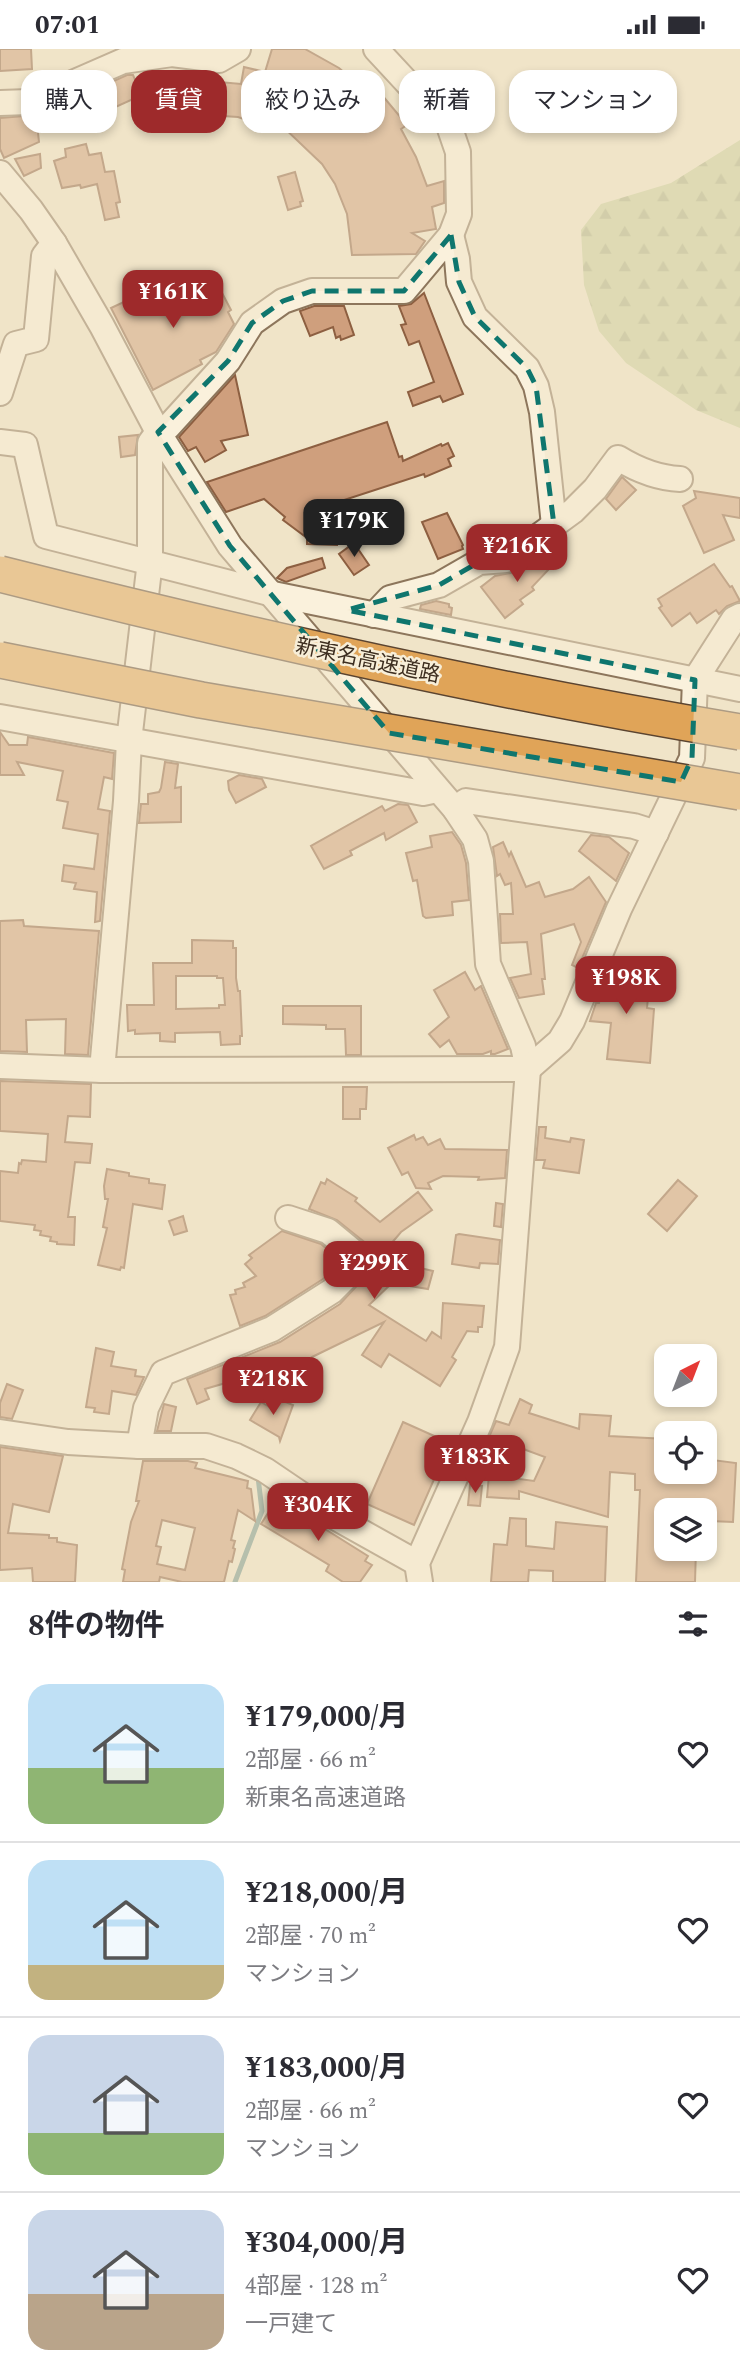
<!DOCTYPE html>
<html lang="ja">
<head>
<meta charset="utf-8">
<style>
	:root { --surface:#fff; --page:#f2f2f3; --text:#2b2b33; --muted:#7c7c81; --line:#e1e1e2; --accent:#9e2a2b }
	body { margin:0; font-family:Spectral,"Noto Sans JP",serif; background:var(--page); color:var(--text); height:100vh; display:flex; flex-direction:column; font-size:26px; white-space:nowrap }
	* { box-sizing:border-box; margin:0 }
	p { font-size:23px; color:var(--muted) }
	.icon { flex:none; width:38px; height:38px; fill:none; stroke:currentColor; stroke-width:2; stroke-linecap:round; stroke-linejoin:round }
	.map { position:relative; height:1533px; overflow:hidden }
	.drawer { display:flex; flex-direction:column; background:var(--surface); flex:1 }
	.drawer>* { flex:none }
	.top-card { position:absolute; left:21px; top:21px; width:698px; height:63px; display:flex; gap:14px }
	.needle { width:46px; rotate:42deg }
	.fabs { position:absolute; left:654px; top:1295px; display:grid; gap:14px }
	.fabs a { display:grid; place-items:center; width:63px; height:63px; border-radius:14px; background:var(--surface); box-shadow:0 4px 10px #0003; font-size:35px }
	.price { position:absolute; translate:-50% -60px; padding:0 16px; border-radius:14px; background:var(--accent); color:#fff; font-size:23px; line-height:46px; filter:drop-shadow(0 2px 4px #0008) }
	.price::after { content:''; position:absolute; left:50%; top:42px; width:21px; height:16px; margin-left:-10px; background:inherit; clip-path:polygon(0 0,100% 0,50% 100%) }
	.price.current { background:#222; color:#fff }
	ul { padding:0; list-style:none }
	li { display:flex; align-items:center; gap:21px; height:175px; padding:0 28px }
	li+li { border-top:2px solid var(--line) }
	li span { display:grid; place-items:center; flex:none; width:196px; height:140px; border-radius:21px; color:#555 }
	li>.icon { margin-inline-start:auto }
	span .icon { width:84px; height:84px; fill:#fffc; stroke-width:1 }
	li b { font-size:30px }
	h2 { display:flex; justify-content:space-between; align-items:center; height:84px; padding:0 28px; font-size:30px }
	.tag { padding:0 24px; border-radius:21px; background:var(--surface); box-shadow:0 4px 10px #0003; font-size:24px; line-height:63px }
	.tag.current { background:var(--accent); color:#fff }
	.status { display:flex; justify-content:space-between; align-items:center; height:49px; padding:0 35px; background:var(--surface); direction:ltr }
	.status svg { height:19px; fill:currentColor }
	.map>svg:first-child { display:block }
	.forest { fill:url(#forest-firs) }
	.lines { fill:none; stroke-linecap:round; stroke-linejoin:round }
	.stream { stroke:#6f938a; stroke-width:5 }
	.building { fill:#cf9f7d; stroke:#8d5f41; stroke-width:2; fill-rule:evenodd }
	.minor-casing { stroke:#8d765c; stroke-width:28 }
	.minor { stroke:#faf1dc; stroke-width:24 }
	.highway-bridge-casing { stroke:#5b4430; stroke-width:38; stroke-linecap:butt }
	.highway-bridge { stroke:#e0a458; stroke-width:35 }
	.marked { fill:none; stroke:#0f766e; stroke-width:5; stroke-dasharray:14 9; stroke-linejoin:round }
	.labels { text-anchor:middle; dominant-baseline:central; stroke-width:5; stroke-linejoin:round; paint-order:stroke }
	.street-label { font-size:21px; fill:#3d2e20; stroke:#f7eed8 }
</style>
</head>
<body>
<div class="status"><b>07:01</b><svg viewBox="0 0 49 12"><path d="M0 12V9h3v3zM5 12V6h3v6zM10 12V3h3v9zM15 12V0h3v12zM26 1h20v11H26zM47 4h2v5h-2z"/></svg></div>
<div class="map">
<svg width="740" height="1533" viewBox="0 0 740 1533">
	<defs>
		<pattern id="forest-firs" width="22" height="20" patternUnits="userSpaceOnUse" patternTransform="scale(1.75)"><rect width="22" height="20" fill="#c9cf9b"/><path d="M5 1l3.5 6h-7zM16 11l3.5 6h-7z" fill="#aeb285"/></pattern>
	</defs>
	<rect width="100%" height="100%" fill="#f0e4c8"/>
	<polygon class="forest" points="740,91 740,379 696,361 626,314 599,282 584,236 581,181 601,155 671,134"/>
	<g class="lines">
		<polyline class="stream" points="235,1533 262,1462 258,1428"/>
	</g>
	<g class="building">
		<polygon points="0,0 31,0 32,20 0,22"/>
		<polygon points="272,0 305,0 339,19 365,41 372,34 407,76 401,80 416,108 427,137 444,132 444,154 432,158 436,180 412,184 425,192 416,205 352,206 347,165 335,135 322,115 279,74 275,81 238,68 207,66 180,69 175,35 208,32 241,35 244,18 265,23"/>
		<polygon points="127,26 133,26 142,46 76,76 66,55 75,51 74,50"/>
		<polygon points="36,66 39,93 4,109 0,100 0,69"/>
		<polygon points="86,95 89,106 101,104 105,123 114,122 120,153 116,154 119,168 105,171 97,135 81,139 80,136 62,139 54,112 66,108 65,100"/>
		<polygon points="40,105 41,119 24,127 15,110"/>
		<polygon points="295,123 303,152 300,153 301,157 288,161 278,128"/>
		<polygon points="180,233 188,257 220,240 231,261 228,263 234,275 216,303 200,311 202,315 153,341 111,259 160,236 161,239"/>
		<polygon points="424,244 463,345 443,353 440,347 413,357 408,343 434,333 419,292 409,296 401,276 406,275 399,257 411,255"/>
		<polygon points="314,257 344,257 354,286 341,291 340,287 336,289 333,278 310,287 300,262"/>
		<polygon points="235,326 248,386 221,392 226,401 205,413 196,398 188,402 179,388"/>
		<polygon points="387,373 399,408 402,407 403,412 441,395 442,397 448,394 454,407 448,410 451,417 425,428 424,425 338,453 337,496 307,495 307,489 283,471 285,468 264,450 226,463 207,433"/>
		<polygon points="138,386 135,406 121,408 119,388"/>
		<polygon points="622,428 636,441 616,461 606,450"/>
		<polygon points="694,442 740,449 740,469 723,466 734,491 704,504 683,457 696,449"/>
		<polygon points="447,464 463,496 462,497 463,500 438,510 422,473"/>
		<polygon points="354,494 369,516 354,526 339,505"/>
		<polygon points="546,500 553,507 547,512 551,518 532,538 534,541 520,551 523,555 505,569 481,538 495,527 515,523"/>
		<polygon points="322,509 325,519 286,533 277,529 287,519"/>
		<polygon points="714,515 730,538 732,537 740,552 727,557 719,565 716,561 697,574 690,564 672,577 659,559 662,557 658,550"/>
		<polygon points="436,552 449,555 449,558 452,559 451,566 420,560 421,556"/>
		<polygon points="0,683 9,696 27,696 28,688 114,704 112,730 104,728 98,760 110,762 100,872 95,873 97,843 74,840 76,834 62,832 64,816 94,820 98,785 63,779 68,753 57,751 63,722 17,713 24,726 0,726"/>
		<polygon points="165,713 178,715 175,739 181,738 181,773 139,774 141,755 148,755 148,745 159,743 161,739"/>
		<polygon points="239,726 262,730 266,738 236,754 229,741 228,732"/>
		<polygon points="398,755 408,756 417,773 386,791 384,784 350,802 352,806 324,820 311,797 382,757 385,762"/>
		<polygon points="452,783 461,796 466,814 469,851 452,853 453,866 426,869 423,867 417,831 413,832 406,804 432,798 430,787"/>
		<polygon points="591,786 609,788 629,804 616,832 579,802"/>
		<polygon points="503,793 509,807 511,803 526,838 539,833 545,848 573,840 589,828 606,853 578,919 572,916 581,893 574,875 541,885 545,930 542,930 544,945 519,949 510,929 531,925 527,893 501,894 500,865 513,865 511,834 505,836 500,825 497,827 493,798"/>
		<polygon points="23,871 24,877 99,882 88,1006 65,1005 66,970 26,971 27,1003 0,1002 0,872"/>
		<path d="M 192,891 L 233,892 L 233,899 L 236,899 L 236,929 L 238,942 L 240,942 L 242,987 L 240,987 L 240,995 L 221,996 L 220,983 L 175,984 L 175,993 L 160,992 L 160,984 L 135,985 L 135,981 L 128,982 L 127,956 L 154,956 L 153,914 L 192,914 ZM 176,927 L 217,927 L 217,929 L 223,929 L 225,956 L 219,956 L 219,959 L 176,960 Z"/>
		<polygon points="613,912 639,923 633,936 649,938 647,959 654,960 650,1014 607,1010 611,974 590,972 596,954 599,954 601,942"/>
		<polygon points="465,923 475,941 481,937 508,1000 495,1005 491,1005 491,1002 483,1005 457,1005 449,991 440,998 429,985 449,968 434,941"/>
		<polygon points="283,957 361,957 361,1006 346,1006 345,980 326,980 326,976 283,975"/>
		<polygon points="0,1032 91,1035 90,1068 68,1067 65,1093 92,1095 90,1114 75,1113 68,1168 75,1168 74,1196 57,1195 57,1193 50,1192 51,1188 40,1186 41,1182 34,1181 35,1176 0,1172 0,1122 18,1124 19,1114 21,1115 22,1111 46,1113 48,1085 0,1082"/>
		<polygon points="343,1038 367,1038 366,1060 360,1060 360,1070 343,1070"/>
		<polygon points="539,1078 546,1078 545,1089 570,1093 571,1089 584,1091 579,1124 543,1119 545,1111 536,1111"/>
		<polygon points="414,1086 416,1091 423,1088 428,1096 440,1090 445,1100 507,1101 505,1129 478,1131 479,1128 443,1127 428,1134 431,1140 416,1139 408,1123 402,1126 388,1099"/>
		<polygon points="107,1120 129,1124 129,1127 149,1130 149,1134 165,1136 162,1160 133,1155 124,1219 121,1218 120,1221 98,1216 107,1179 103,1178 108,1150 105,1150 104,1137"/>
		<polygon points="327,1130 357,1149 355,1152 380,1173 418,1143 432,1161 401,1183 390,1196 416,1218 433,1222 428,1240 392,1234 369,1256 426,1292 432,1283 441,1289 443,1254 484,1257 482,1278 478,1278 478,1283 467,1282 452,1308 456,1311 440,1337 389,1305 381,1318 362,1306 384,1273 312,1308 316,1314 292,1322 293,1329 273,1344 268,1312 261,1313 260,1309 238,1310 280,1293 340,1255 377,1215 377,1207 373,1200 337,1171 309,1160 321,1133 325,1135"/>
		<polygon points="678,1131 697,1147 667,1182 648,1165"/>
		<polygon points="496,1154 503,1155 501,1178 494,1177"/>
		<polygon points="183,1167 187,1182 174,1186 169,1172"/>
		<polygon points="282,1182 321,1195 341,1212 323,1230 265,1267 240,1277 230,1246 236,1245 235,1241 245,1238 243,1234 256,1227 245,1215 252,1209 249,1206"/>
		<polygon points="459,1185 500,1191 498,1215 480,1214 479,1219 452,1215 456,1186"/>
		<polygon points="96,1299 114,1303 111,1317 136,1321 135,1327 144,1328 136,1346 112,1342 109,1365 94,1363 95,1359 86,1358"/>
		<polygon points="230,1313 236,1331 205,1340 209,1350 197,1355 187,1330"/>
		<polygon points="7,1335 23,1341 12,1370 0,1368 0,1354"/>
		<polygon points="273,1348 293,1356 280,1392 279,1388 250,1371 261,1353 275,1361"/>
		<polygon points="520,1350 532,1356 529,1364 579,1380 580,1365 611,1367 609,1387 667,1390 667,1423 672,1423 672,1427 711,1429 713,1411 736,1414 733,1473 710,1472 711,1461 659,1461 657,1500 696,1500 695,1533 636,1533 640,1441 635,1441 635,1425 610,1423 608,1468 519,1442 519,1450 487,1448 489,1426 534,1432 545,1408 507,1394 493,1418 479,1411 496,1372 509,1376"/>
		<polygon points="164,1355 176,1358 171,1382 157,1382"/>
		<polygon points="403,1373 450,1394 414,1476 367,1455"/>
		<polygon points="0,1398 63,1407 49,1463 13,1455 8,1484 49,1486 49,1489 57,1489 57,1493 77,1496 75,1533 33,1533 32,1519 0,1521"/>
		<path d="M 143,1412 L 188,1412 L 197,1414 L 195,1419 L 248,1432 L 247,1439 L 251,1440 L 255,1472 L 238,1461 L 231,1491 L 235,1492 L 233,1499 L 235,1500 L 232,1513 L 229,1512 L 224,1533 L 182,1533 L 160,1528 L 159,1533 L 123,1533 L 125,1521 L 122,1520 L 131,1473 L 139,1452 L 136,1452 ZM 162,1471 L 195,1479 L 185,1521 L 157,1515 L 161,1498 L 156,1497 Z"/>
		<polygon points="470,1436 482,1437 480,1457 468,1456"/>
		<polygon points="277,1450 368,1507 365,1512 372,1516 360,1533 343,1533 326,1522 329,1516 261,1475"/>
		<polygon points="510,1469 526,1470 526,1497 554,1500 556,1473 607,1478 605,1533 553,1533 553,1522 529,1521 528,1533 491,1533 494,1495 507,1496"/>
	</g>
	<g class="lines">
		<defs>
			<g id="minor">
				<polyline points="0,54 29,53 123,12 172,5 219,11 238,0"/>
				<polyline points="0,124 31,161 54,194 102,277 158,383 230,497 455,760 475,790 481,812 488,915 523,997 528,1020 507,1298 480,1373 417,1514 420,1533"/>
				<polyline points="451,186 457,210 459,233 475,268 527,319 536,337 542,363 554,476"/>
				<polyline points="0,344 16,295 36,290 44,207 54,194"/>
				<polyline points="0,393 25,396 46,487 273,545 740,640"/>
				<path d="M 374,566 L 390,549 L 439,536 L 479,513 L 506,511 L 573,462 L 595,440 L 618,409 C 636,420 658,429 680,430"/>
				<polyline points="0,668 423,744 437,741"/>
				<polyline points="455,760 466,752 634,777 656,784"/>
				<polyline points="0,1017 102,1021 528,1020 560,992 572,972 619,860 692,709 695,631 734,570 740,567"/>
				<polyline points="102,1021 126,752 129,692 150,512 150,394 158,383 168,378 228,312 252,274 283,252 312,242 404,242 451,186 459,165 458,103 448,74 414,41 376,0"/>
				<polyline points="0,1383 68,1393 139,1397 206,1397 236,1407 265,1421 333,1467 417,1514"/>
				<polyline points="139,1397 146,1359 163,1324 272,1280 332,1242 363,1211 328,1182 288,1169"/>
			</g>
		</defs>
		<use href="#minor" class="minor-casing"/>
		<use href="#minor" class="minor"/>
		<defs>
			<g id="highway-bridge">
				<path d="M 0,525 C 245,587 491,642 740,683"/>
				<polyline points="0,611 201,651 740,743"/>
			</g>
		</defs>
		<use href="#highway-bridge" class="highway-bridge-casing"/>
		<use href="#highway-bridge" class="highway-bridge"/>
	</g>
	<path d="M0 0H740V1533H0ZM 451,186 L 459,233 L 475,268 L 527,319 L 536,337 L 554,476 L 506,511 L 479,513 L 439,536 L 347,561 L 695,631 L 692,709 L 681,733 L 389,684 L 230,497 L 158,383 L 228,312 L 252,274 L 283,252 L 312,242 L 404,242 Z" fill="#f0e4c8" fill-opacity=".55" fill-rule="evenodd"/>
	<path class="marked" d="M 451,186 L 459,233 L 475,268 L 527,319 L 536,337 L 554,476 L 506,511 L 479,513 L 439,536 L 347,561 L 695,631 L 692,709 L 681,733 L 389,684 L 230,497 L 158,383 L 228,312 L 252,274 L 283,252 L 312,242 L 404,242 Z"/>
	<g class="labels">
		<g class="street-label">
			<text transform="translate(368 612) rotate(12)">新東名高速道路</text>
		</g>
	</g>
</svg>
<div class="fabs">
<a><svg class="needle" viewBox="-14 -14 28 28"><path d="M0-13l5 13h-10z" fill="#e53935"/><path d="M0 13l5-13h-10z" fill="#7c7c81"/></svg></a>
<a><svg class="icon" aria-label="locate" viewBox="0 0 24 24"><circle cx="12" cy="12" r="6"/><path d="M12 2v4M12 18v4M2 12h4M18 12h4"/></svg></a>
<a><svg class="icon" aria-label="layers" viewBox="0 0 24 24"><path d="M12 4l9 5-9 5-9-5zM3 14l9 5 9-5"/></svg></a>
</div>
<b class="price" style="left:173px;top:281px">¥161K</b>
<b class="price current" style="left:354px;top:510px">¥179K</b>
<b class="price" style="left:517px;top:535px">¥216K</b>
<b class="price" style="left:626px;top:967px">¥198K</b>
<b class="price" style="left:374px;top:1252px">¥299K</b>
<b class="price" style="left:273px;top:1368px">¥218K</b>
<b class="price" style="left:475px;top:1446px">¥183K</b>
<b class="price" style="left:318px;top:1494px">¥304K</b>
<div class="top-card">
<a class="tag">購入</a>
<a class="tag current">賃貸</a>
<a class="tag">絞り込み</a>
<a class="tag">新着</a>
<a class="tag">マンション</a>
</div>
</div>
<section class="drawer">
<h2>8件の物件<svg class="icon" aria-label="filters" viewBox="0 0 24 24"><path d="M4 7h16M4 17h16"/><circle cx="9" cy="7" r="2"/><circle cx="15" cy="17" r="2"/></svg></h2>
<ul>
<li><span style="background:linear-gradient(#bfe0f5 60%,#8fb573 0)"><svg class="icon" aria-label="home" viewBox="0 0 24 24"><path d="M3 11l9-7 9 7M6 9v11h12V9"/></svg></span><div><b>¥179,000/月</b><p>2部屋 · 66 m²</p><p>新東名高速道路</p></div><svg class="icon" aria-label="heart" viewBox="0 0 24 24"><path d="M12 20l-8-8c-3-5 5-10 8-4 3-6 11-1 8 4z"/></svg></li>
<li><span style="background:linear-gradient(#bfe0f5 75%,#c2b280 0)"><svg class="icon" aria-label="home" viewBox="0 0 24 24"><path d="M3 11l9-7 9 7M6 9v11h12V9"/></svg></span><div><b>¥218,000/月</b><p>2部屋 · 70 m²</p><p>マンション</p></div><svg class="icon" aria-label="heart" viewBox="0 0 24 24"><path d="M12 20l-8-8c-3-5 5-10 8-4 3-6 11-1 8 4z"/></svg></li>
<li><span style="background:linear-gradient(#c9d6e8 70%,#8fb573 0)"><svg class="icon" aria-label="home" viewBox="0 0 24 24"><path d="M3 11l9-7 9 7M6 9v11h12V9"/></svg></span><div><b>¥183,000/月</b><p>2部屋 · 66 m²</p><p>マンション</p></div><svg class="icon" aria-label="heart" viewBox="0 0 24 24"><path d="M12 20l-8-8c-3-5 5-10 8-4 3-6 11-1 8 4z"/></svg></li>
<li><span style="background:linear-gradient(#c9d6e8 60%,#b9a48a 0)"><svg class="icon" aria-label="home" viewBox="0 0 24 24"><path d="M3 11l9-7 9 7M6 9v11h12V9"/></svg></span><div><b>¥304,000/月</b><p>4部屋 · 128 m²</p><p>一戸建て</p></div><svg class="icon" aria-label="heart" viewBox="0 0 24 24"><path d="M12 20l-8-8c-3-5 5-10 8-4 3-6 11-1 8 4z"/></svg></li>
</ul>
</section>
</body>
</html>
